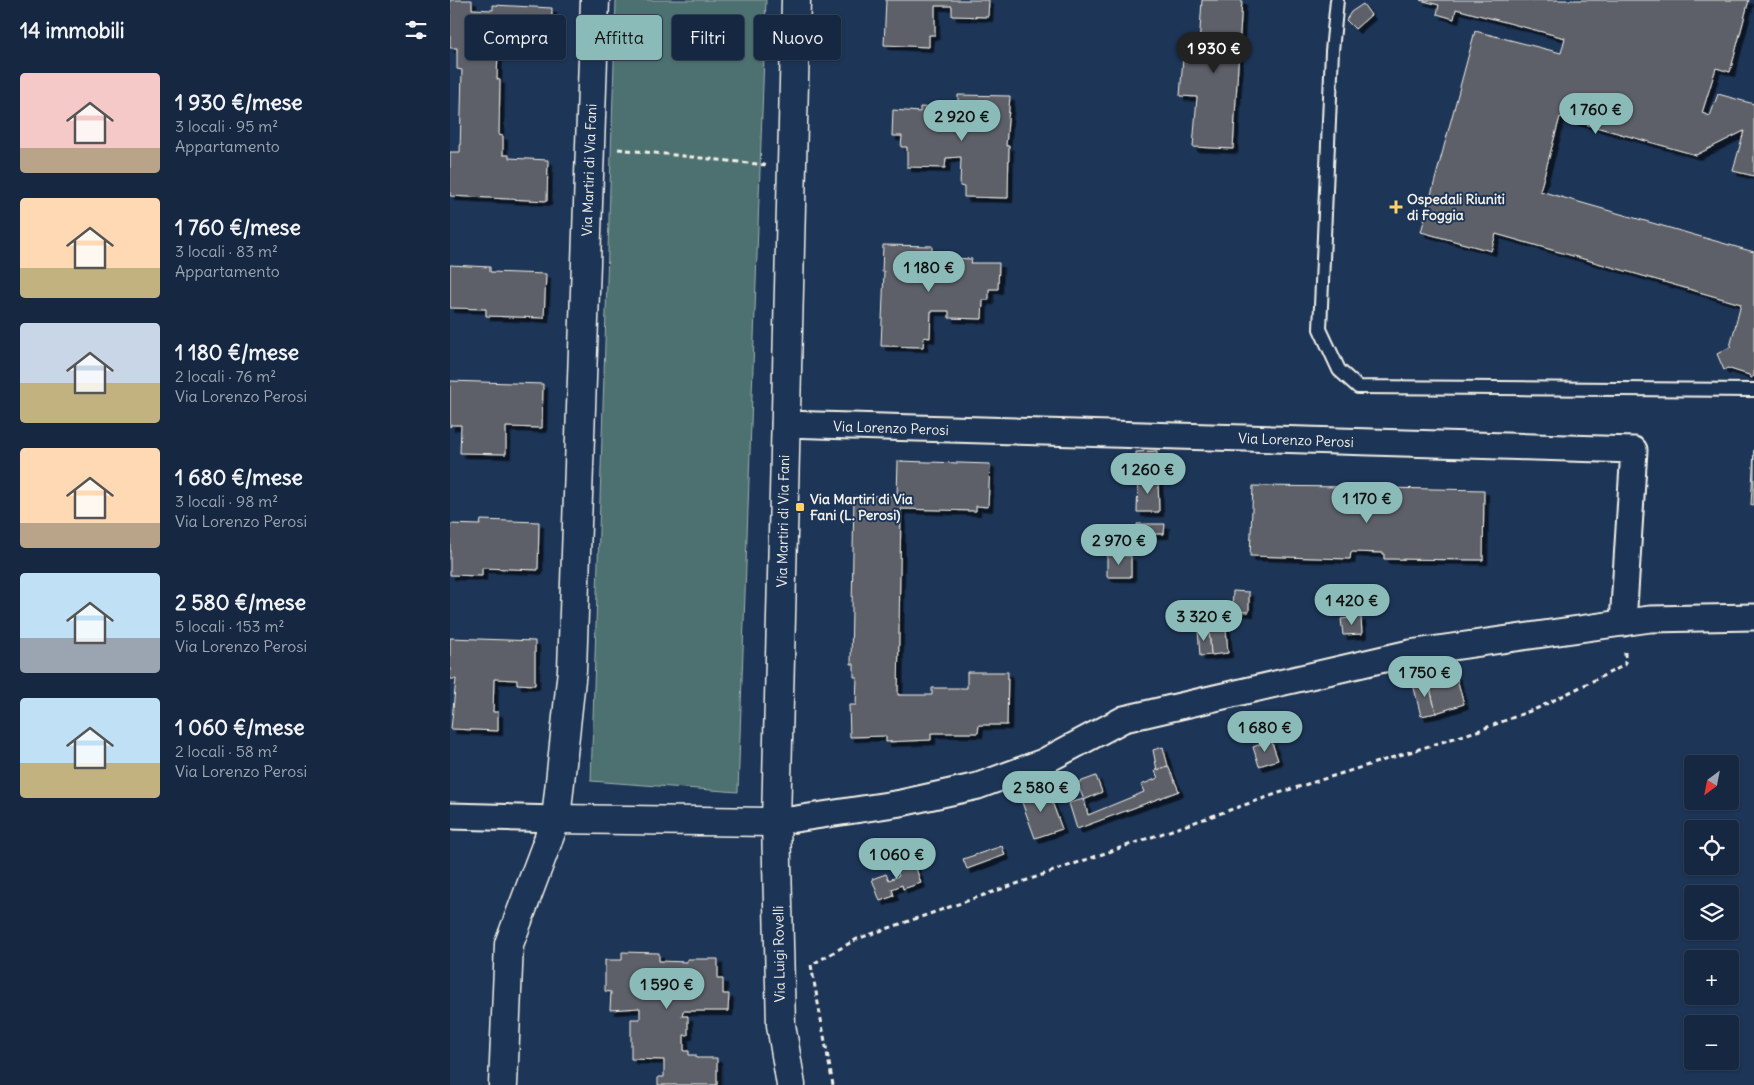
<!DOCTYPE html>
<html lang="it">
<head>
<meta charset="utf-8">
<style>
	:root { --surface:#162841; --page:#23344c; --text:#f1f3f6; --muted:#9ea6b1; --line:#35445a; --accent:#8bbbb9 }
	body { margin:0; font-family:Delius,sans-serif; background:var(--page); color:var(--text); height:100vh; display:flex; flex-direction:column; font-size:19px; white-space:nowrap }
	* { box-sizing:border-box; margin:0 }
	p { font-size:16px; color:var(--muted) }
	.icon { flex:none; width:28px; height:28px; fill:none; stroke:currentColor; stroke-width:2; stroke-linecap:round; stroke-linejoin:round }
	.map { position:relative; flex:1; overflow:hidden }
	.panel { display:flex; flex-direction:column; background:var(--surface); width:450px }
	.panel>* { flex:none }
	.top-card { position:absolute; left:15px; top:15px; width:475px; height:45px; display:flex; gap:10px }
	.needle { width:32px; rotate:212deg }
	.fabs { position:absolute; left:1234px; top:755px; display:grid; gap:10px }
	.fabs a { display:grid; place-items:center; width:55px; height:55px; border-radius:5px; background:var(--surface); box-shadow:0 1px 4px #0004,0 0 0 1px var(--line); font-size:25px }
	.price { position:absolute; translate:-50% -42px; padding:0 11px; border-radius:18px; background:var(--accent); color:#111; font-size:16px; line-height:32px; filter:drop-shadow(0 1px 2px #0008) }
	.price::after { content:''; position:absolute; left:50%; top:30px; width:15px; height:11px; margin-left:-8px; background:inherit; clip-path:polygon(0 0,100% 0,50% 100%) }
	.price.on { background:#222; color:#fff }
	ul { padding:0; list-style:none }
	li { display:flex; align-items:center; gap:15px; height:125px; padding:0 20px }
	li span { display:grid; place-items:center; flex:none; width:140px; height:100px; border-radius:5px; color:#555 }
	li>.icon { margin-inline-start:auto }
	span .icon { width:60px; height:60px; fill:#fffc; stroke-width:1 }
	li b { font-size:21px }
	h2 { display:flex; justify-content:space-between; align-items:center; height:60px; padding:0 20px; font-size:21px }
	.pill { padding:0 18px; border-radius:5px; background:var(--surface); box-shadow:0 1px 4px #0004,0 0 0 1px var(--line); font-size:18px; line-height:45px }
	.pill.on { background:var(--accent); color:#111 }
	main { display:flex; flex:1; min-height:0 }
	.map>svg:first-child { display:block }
	.green { fill:#4e7171; stroke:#a1b1ac }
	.building { fill:#5d6067; stroke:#f4f1e8; filter:url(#shadow) }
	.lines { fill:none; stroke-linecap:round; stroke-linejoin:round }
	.lane-casing { stroke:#f4f1e8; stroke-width:16 }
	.street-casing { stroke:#f4f1e8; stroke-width:29 }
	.secondary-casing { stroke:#f4f1e8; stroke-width:31 }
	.path { stroke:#f4f1e8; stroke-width:3; stroke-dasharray:5 4; stroke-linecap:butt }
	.lane { stroke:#1d3557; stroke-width:12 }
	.street { stroke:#1d3557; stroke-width:25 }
	.secondary { stroke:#1d3557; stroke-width:28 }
	.poi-dot { fill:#ffd166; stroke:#1d3557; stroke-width:2 }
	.labels { text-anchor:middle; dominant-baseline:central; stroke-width:4; stroke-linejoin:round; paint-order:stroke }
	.street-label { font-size:14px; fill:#f4f1e8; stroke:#1d3557 }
	.poi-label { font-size:14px; font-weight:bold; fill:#f4f1e8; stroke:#1d3557; text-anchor:start }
</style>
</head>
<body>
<main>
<section class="panel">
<h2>14 immobili<svg class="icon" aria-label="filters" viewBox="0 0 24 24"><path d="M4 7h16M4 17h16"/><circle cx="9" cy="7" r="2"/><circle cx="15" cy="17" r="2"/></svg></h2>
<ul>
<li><span style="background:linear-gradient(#f6c9c9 75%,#b9a48a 0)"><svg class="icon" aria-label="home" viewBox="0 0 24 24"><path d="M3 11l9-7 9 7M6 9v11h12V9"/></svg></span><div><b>1 930 €/mese</b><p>3 locali · 95 m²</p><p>Appartamento</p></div></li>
<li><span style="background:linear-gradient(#ffd9b3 70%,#c2b280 0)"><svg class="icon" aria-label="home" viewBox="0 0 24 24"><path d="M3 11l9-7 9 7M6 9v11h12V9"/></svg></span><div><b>1 760 €/mese</b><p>3 locali · 83 m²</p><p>Appartamento</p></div></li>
<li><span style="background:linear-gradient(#c9d6e8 60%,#c2b280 0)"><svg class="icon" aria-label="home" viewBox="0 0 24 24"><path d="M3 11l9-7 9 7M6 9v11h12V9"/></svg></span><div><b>1 180 €/mese</b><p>2 locali · 76 m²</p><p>Via Lorenzo Perosi</p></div></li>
<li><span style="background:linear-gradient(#ffd9b3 75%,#b9a48a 0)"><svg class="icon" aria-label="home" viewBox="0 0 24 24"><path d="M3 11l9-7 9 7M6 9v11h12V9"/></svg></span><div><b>1 680 €/mese</b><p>3 locali · 98 m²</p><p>Via Lorenzo Perosi</p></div></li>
<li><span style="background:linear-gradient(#bfe0f5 65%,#9aa5b1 0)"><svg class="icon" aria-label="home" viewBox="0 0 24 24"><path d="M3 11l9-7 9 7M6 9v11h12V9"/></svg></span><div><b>2 580 €/mese</b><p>5 locali · 153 m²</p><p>Via Lorenzo Perosi</p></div></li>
<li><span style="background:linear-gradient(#bfe0f5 65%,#c2b280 0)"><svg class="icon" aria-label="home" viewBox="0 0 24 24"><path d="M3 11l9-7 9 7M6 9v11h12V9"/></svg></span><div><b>1 060 €/mese</b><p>2 locali · 58 m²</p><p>Via Lorenzo Perosi</p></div></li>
</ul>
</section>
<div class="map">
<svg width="1304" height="1085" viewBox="0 0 1304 1085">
	<defs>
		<filter id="shadow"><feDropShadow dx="4.5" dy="4.5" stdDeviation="0" flood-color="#0009"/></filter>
	</defs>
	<rect width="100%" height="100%" fill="#1d3557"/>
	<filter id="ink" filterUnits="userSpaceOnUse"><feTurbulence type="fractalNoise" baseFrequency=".02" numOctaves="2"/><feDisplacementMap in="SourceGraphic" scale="10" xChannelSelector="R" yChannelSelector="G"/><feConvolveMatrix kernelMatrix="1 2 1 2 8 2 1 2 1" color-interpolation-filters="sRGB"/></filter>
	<g filter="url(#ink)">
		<polygon class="green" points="166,0 316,0 288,792 141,781"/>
		<g class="building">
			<polygon points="0,0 22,0 22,9 43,10 43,5 102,8 101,54 48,50 47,79 50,80 49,135 53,136 53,155 59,155 59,158 98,160 97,201 0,196 0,152 10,152 12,70 7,69 7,48 0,48"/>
			<polygon points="436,0 539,0 538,17 502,16 502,6 485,6 485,35 479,35 479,47 434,45"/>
			<polygon points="752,0 792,0 783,149 743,147 747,97 730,96 734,45 749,46"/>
			<polygon points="970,0 1299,0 1280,72 1266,68 1252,113 1260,116 1268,94 1304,104 1304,176 1283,171 1294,131 1246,155 1110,117 1090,191 1304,252 1304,376 1301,378 1299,375 1277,368 1274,370 1267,354 1280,347 1291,304 1046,234 1041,251 971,232 1025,31 1111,53 1115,38 1006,9 1004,19 987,14 989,5"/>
			<polygon points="913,4 921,15 905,29 896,20 901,12"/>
			<polygon points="508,95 560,96 556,146 559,146 558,198 514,197 514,187 510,186 511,157 496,158 495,168 457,167 457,147 451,147 452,136 442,136 443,110 470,112 470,107 490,108 489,124 508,124"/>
			<polygon points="433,245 482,246 482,275 495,275 495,271 500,271 501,258 522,259 521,263 549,263 548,289 539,289 539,300 533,300 532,319 499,318 499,311 481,311 480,338 474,337 473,347 431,346 434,271 432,272"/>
			<polygon points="0,265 40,267 40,272 96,274 94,318 36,316 36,309 0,308"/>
			<polygon points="0,381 93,384 92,428 56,427 56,454 10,453 11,425 1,425 0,427"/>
			<polygon points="1304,450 1304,505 1301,505"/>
			<polygon points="707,451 708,476 686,477 686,452"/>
			<polygon points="448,461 540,464 538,507 526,506 526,511 451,509 448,695 482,695 482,688 517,688 517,672 558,672 557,725 529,725 528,733 481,733 481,740 436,742 436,736 400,737 399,705 406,705 407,677 404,677 404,664 401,664 404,496 447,496"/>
			<polygon points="708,476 709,512 687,512 688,477"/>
			<polygon points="803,486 901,487 901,506 935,507 935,488 1034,490 1033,560 934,559 934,553 901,552 900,559 800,556"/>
			<polygon points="31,520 89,522 88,570 32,568 32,576 0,575 0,524 30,525"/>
			<polygon points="687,524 715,524 714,534 687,534"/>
			<polygon points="657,555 681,556 681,577 657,577"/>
			<polygon points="783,591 799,592 799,612 782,611"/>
			<polygon points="774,603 778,653 761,655 757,604"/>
			<polygon points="911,617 912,634 893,635 891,619"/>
			<polygon points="759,629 761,655 750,656 748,630"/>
			<polygon points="0,638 85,641 85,685 67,684 67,680 44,679 43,712 48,712 48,731 1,729 6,679 0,679"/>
			<polygon points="1006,675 1014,704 986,713 978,680"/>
			<polygon points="978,680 986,713 971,716 963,684"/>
			<polygon points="821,740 828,760 809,766 803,747"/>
			<polygon points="713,747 718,766 707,770 703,750"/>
			<polygon points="718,766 729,791 627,829 619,803 634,799 638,815 694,792 691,785 708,778 705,771"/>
			<polygon points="646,776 652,792 634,800 627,783"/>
			<polygon points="597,788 612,829 585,838 570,797"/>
			<polygon points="552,846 555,855 517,869 513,859"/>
			<polygon points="463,859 471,883 453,889 452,885 442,889 444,896 430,901 422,879 436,874 439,880 449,876 445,865"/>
			<polygon points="172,952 209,953 209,961 237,962 237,959 268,959 268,979 273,979 273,994 279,994 278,1011 233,1011 232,1016 238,1016 238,1035 234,1035 234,1051 239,1051 239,1055 246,1055 246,1058 267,1058 267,1085 208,1085 208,1077 214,1077 214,1060 181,1059 181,1019 190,1019 190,1008 160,1010 161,992 155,991 155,960 172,960"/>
		</g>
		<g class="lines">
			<defs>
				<polyline id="lane" points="887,0 882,51 870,329 889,370 908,387 1304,390"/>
				<g id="street">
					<polyline points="335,424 1184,450 1173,623"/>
					<polyline points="0,816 106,819"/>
					<polyline points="326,822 451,803 528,786 593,762 674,719 960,653 1200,619 1304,617"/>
				</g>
				<g id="secondary">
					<polyline points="106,819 326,822"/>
					<polyline points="53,1085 59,944 106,819 122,670 145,0"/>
					<polyline points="341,1085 331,1025 326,822 346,0"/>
				</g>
			</defs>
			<use href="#lane" class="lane-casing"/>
			<use href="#street" class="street-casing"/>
			<use href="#secondary" class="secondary-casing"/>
			<g class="path">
				<polyline points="168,149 316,165"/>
				<polyline points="383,1085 361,965 407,939 829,793 1030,730 1088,708 1175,665 1175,649"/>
			</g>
			<use href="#lane" class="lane"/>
			<use href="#street" class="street"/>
			<use href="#secondary" class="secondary"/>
		</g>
	</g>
	<g class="poi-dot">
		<path d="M943.5 199.5h5v5h5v5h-5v5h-5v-5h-5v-5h5z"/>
		<rect x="345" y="502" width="10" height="10" rx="2.5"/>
	</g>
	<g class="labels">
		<g class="street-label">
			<text transform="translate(139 170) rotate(-88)">Via Martiri di Via Fani</text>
			<text transform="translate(441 428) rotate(2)">Via Lorenzo Perosi</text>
			<text transform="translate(846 440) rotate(2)">Via Lorenzo Perosi</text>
			<text transform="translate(333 521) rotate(-89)">Via Martiri di Via Fani</text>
			<text transform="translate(329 954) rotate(-91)">Via Luigi Rovelli</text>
		</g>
		<g class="poi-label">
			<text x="957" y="199">Ospedali Riuniti<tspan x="957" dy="16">di Foggia</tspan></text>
			<text x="360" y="499">Via Martiri di Via<tspan x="360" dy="16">Fani (L. Perosi)</tspan></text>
		</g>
	</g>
</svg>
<div class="fabs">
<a><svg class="needle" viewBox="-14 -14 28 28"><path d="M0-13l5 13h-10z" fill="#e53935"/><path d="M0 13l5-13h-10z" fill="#9ea6b1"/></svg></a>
<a><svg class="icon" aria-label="locate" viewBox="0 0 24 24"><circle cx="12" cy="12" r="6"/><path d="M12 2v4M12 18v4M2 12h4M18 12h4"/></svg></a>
<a><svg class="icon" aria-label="layers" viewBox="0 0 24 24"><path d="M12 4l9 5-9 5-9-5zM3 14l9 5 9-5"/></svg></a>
<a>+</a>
<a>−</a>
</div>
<b class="price on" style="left:764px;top:74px">1 930 €</b>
<b class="price" style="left:1146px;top:135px">1 760 €</b>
<b class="price" style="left:512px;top:142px">2 920 €</b>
<b class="price" style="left:479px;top:293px">1 180 €</b>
<b class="price" style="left:698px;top:495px">1 260 €</b>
<b class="price" style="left:917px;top:524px">1 170 €</b>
<b class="price" style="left:669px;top:566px">2 970 €</b>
<b class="price" style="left:902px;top:626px">1 420 €</b>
<b class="price" style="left:754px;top:642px">3 320 €</b>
<b class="price" style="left:975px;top:698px">1 750 €</b>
<b class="price" style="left:815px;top:753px">1 680 €</b>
<b class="price" style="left:591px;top:813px">2 580 €</b>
<b class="price" style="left:447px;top:880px">1 060 €</b>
<b class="price" style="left:217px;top:1010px">1 590 €</b>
<div class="top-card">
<a class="pill">Compra</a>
<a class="pill on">Affitta</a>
<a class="pill">Filtri</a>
<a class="pill">Nuovo</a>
</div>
</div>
</main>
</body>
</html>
